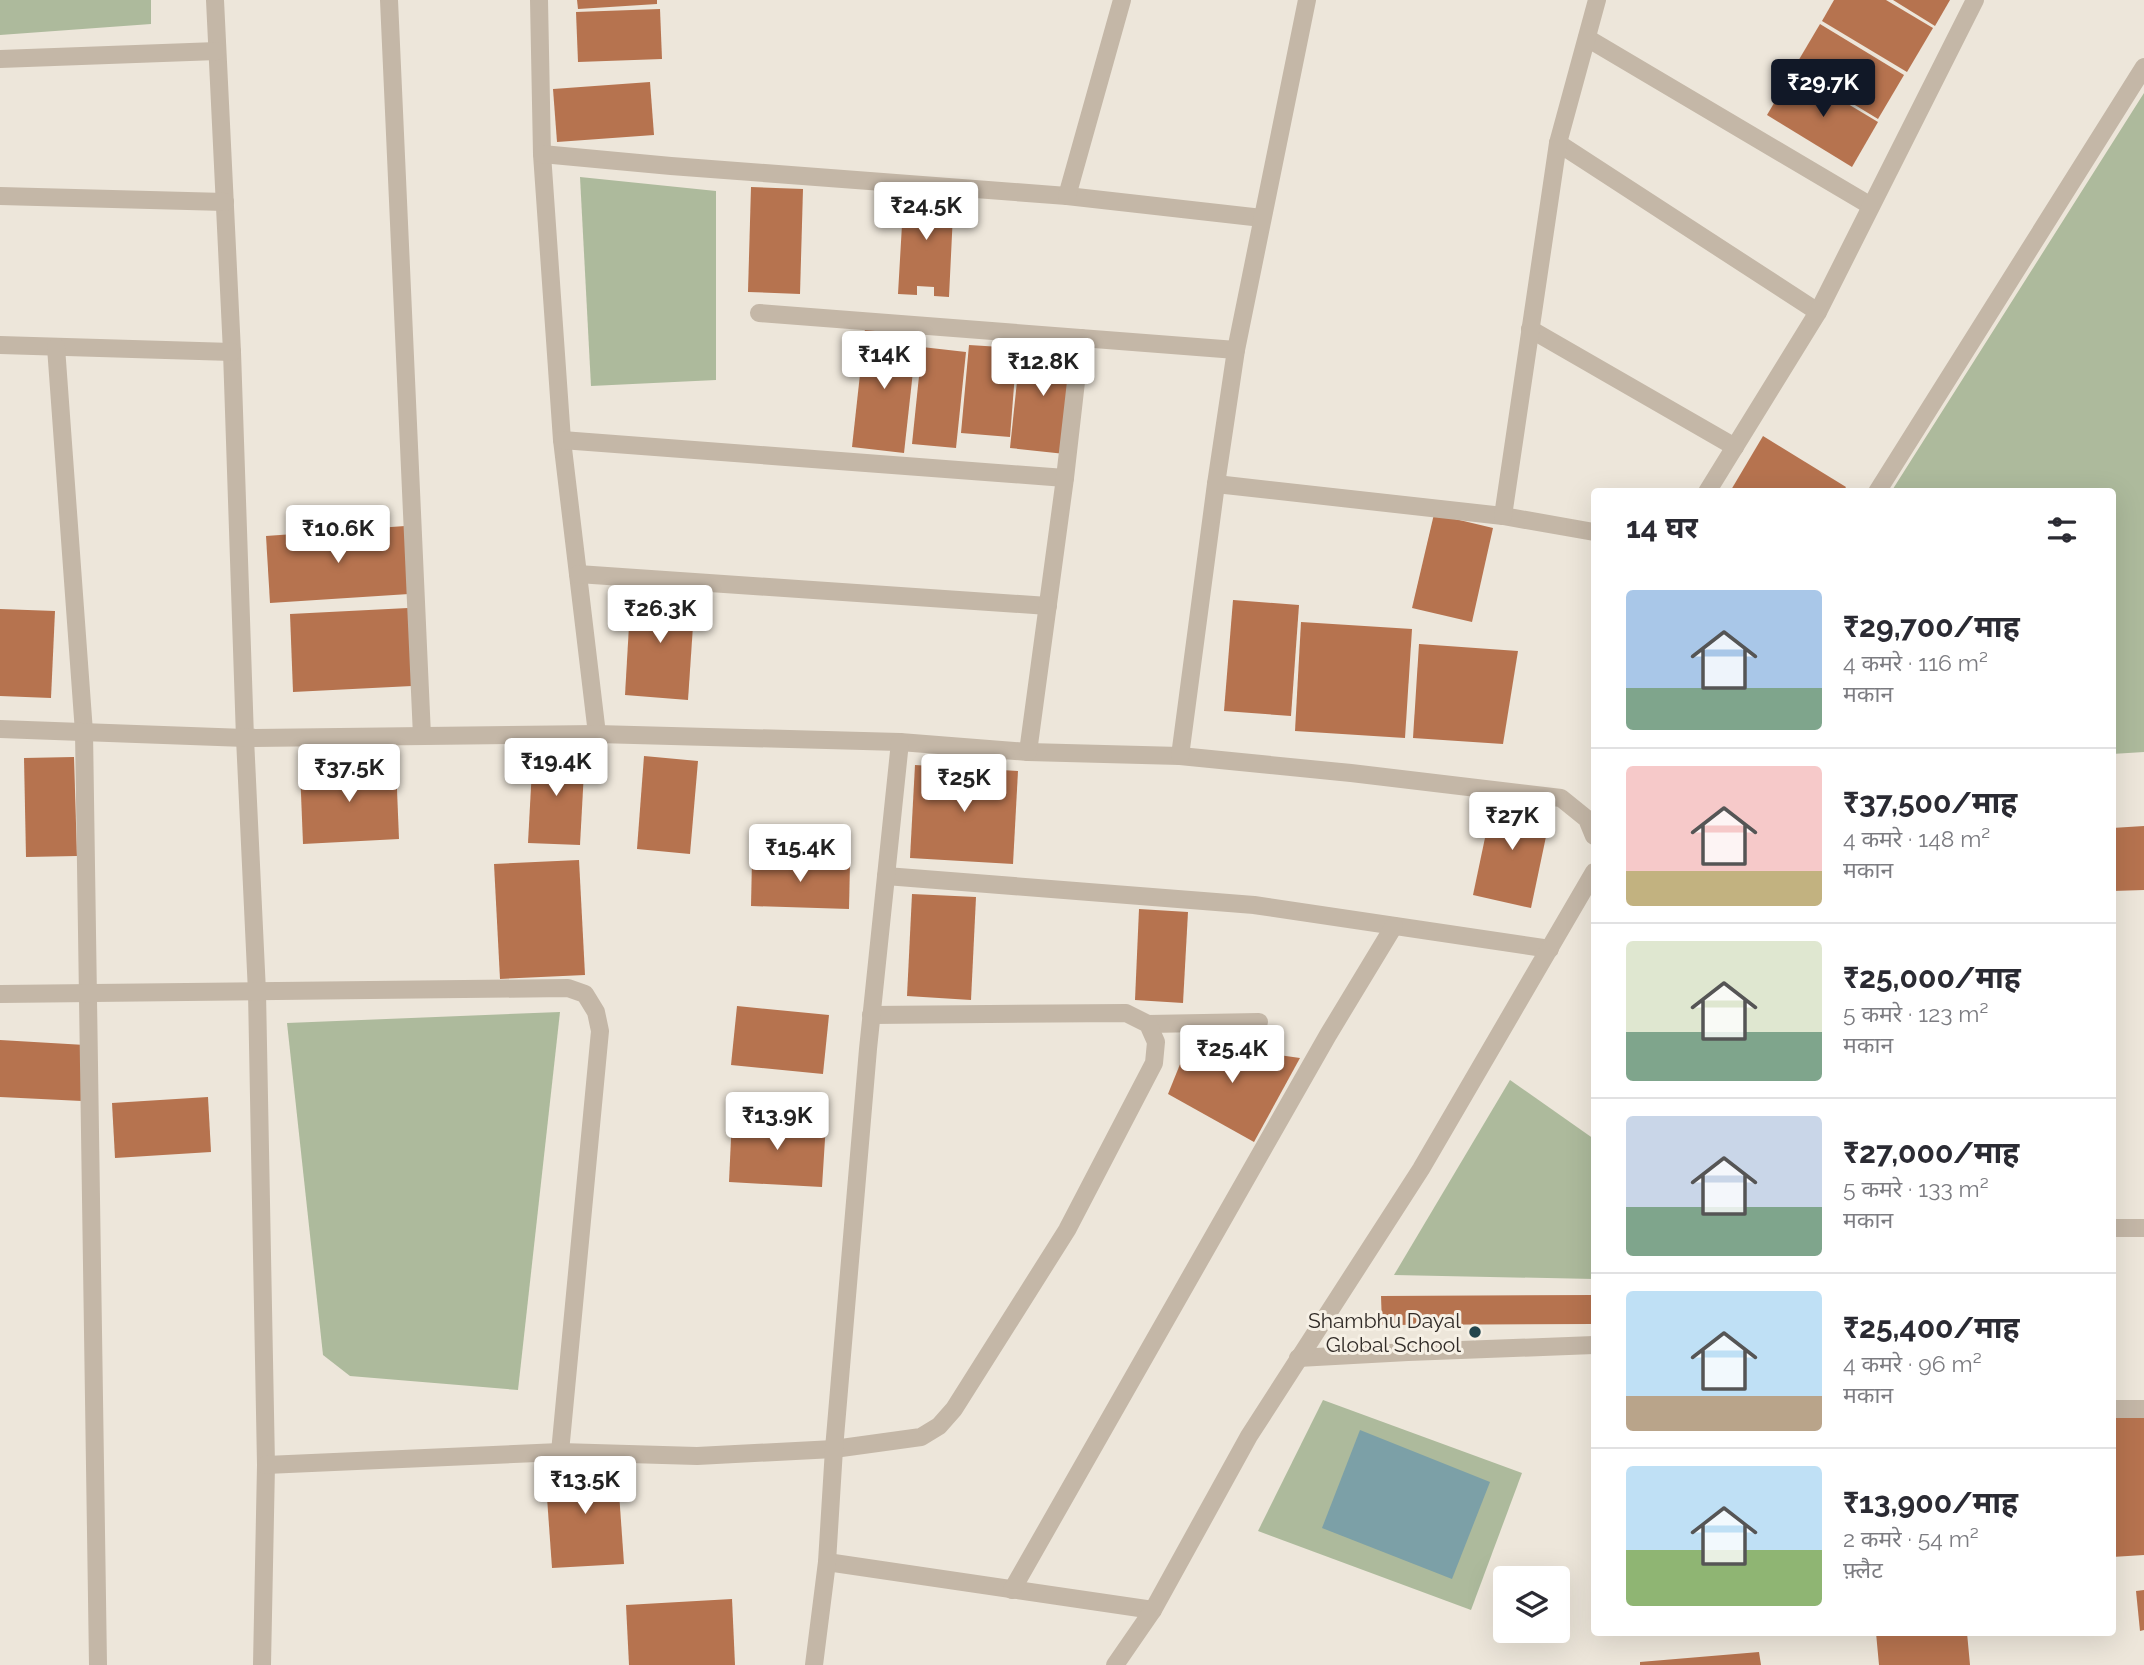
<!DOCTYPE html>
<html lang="hi">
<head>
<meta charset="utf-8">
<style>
	:root { --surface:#fff; --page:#f7f7f7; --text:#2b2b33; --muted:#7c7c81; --line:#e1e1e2; --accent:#111827 }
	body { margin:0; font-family:Raleway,"Noto Sans Devanagari",sans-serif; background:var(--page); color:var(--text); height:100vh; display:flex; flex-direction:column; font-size:26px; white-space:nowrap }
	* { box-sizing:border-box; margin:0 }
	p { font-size:23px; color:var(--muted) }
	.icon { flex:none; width:38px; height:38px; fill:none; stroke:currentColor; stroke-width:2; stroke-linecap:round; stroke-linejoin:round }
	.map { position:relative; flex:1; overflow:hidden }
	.details { position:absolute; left:1591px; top:488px; width:525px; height:1148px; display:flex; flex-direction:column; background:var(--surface); border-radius:7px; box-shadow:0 7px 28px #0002 }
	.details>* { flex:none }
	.fabs { position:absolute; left:1493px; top:1566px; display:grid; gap:14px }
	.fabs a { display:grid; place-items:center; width:77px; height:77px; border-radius:7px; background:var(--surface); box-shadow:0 7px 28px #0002; font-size:35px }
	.price { position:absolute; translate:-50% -60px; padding:0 16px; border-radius:7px; background:#fff; color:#222; font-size:23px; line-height:46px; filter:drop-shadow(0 2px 4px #0008) }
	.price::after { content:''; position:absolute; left:50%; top:42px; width:21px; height:16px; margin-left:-10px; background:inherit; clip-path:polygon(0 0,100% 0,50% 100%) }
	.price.on { background:var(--accent); color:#fff }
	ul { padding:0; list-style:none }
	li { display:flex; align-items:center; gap:21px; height:175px; padding:0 35px }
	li+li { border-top:2px solid var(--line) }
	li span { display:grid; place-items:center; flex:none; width:196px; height:140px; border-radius:7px; color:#555 }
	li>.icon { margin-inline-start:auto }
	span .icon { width:84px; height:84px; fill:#fffc; stroke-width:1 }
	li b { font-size:30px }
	h2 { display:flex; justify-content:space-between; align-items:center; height:84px; padding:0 35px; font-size:30px }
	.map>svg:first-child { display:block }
	.green { fill:#adba9c }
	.water { fill:#7ca0a7 }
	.building { fill:#b6734f }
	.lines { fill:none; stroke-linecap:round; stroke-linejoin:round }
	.lane { stroke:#c4b7a7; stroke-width:18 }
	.street { stroke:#c4b7a7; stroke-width:18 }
	.poi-dot { fill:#22454d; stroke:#f6f0e5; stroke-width:2.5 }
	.labels { text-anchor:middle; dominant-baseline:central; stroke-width:6; stroke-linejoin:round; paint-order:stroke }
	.poi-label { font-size:21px; fill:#312b27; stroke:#f6f0e5; text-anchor:end }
</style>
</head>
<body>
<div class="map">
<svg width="2144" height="1665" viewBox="0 0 2144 1665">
	<rect width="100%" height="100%" fill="#ede6da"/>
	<g class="green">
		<polygon points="0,0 151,0 151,24 0,35"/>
		<polygon points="2144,93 2144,752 2112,754 2112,492 1891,492"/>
		<polygon points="580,177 716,191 716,380 591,386"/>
		<polygon points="560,1012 518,1390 350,1376 323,1355 287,1023"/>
		<polygon points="1510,1080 1594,1139 1594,1279 1394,1275"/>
		<polygon points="1323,1400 1522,1473 1471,1610 1258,1531"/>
	</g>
	<polygon class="water" points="1360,1430 1490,1482 1452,1579 1322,1528"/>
	<g class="building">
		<polygon points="577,0 657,0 657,4 578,9"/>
		<polygon points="1834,0 1886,0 1933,28 1907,72 1822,21"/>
		<polygon points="1893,0 1950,0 1935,26"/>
		<polygon points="660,9 662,59 578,62 576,12"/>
		<polygon points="1820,24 1904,75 1878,119 1794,68"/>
		<polygon points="1793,71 1878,122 1852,167 1767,115"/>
		<polygon points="650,82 654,135 557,142 553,89"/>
		<polygon points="751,187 803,189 800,294 748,292"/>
		<polygon points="904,190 954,193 949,297 934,296 934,287 917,286 917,295 898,294"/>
		<polygon points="865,329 917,335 904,453 852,447"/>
		<polygon points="1021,343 1076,349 1065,454 1010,448"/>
		<polygon points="969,345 1017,348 1010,437 961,433"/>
		<polygon points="922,347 966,352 956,448 912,444"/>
		<polygon points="1763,436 1846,487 1843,492 1731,490"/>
		<polygon points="1434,514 1493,528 1472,622 1412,608"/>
		<polygon points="405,526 409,594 270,603 266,536"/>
		<polygon points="631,591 695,596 688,700 625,695"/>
		<polygon points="1233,600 1299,605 1291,716 1224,711"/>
		<polygon points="408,608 412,686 293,692 290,614"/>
		<polygon points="0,609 55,611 51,698 0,696"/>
		<polygon points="1301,622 1412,629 1405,738 1295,731"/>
		<polygon points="1419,644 1518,651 1503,744 1413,738"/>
		<polygon points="533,750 585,753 580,845 528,843"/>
		<polygon points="644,756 698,761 690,854 637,849"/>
		<polygon points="74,757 77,856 26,857 24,758"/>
		<polygon points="396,765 399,839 303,844 300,769"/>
		<polygon points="915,765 1018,771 1013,864 910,858"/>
		<polygon points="1494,795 1552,808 1531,908 1473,895"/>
		<polygon points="2144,826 2144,890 2112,891 2112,828"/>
		<polygon points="579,860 585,975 500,979 494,864"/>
		<polygon points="752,860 850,863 849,909 751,906"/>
		<polygon points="912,894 976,897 971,1000 907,996"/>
		<polygon points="1139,909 1188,912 1183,1003 1135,1000"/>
		<polygon points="737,1006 829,1015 823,1074 731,1065"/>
		<polygon points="0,1040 85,1045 82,1101 0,1097"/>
		<polygon points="1189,1042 1300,1058 1254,1142 1168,1094"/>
		<polygon points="208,1097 211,1152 115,1158 112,1103"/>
		<polygon points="732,1117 826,1123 822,1187 729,1182"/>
		<polygon points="1594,1295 1594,1324 1382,1325 1381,1296"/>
		<polygon points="2144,1416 2144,1555 2112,1557 2112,1418"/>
		<polygon points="617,1464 624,1564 552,1568 545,1469"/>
		<polygon points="2144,1590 2144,1630 2140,1631 2136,1591"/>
		<polygon points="732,1599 735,1665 629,1665 626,1605"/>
		<polygon points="1876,1633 1967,1633 1970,1665 1879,1665"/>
		<polygon points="1759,1652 1761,1665 1640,1665 1640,1662"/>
	</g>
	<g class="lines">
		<g class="lane">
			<polyline points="1298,1358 1408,1352 1594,1345"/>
			<polyline points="2112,1409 2144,1409"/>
		</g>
		<g class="street">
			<polyline points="215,0 232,352 245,738 257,992 266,1465 262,1665"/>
			<polyline points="389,0 422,736"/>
			<polyline points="539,0 542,154 562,440 597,734"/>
			<polyline points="1587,38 1871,206"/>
			<polyline points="0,59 217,51"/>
			<polyline points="1558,143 1818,312"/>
			<polyline points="542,154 671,166 1067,196 1262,218"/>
			<polyline points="0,196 225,202"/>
			<polyline points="1067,196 1122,0"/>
			<polyline points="759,313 1236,350"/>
			<polyline points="1530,329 1735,447"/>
			<polyline points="0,345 232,352"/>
			<polyline points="56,347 84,732 98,1665"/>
			<polyline points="562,440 1065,478"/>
			<polyline points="1216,484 1503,516 1594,532"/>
			<polyline points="1707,492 1818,312 1975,0"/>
			<polyline points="1877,492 2144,67"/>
			<polyline points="1503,516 1558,143 1597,0"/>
			<polyline points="578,574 1048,606"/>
			<polyline points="0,729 245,738 597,734 900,742 1028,752 1180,756 1351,773 1561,798 1587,819 1594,836"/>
			<polyline points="1028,752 1065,478 1081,338"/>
			<polyline points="1180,756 1216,484 1236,350 1307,0"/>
			<polyline points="886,876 1254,905 1550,949"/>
			<polyline points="0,994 568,988 585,994 596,1012 600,1031 560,1452"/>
			<polyline points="1148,1024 1259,1022"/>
			<polyline points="2112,1228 2144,1228"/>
			<polyline points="266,1465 560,1452 697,1456 834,1449 921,1437 939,1426 954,1409 1067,1230 1154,1063 1156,1042 1148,1024 1126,1013 871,1015"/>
			<polyline points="827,1562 1153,1610"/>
			<polyline points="1012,1590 1328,1035 1394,926"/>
			<polyline points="814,1665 827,1562 834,1449 868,1049 900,742"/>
			<polyline points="1115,1665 1153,1610 1249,1436 1421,1169 1594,872"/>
		</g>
	</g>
	<circle class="poi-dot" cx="1475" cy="1332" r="7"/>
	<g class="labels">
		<g class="poi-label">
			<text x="1461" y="1320">Shambhu Dayal<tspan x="1461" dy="24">Global School</tspan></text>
		</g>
	</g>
</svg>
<div class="fabs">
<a><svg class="icon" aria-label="layers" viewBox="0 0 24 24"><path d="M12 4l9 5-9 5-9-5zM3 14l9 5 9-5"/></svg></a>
</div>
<b class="price on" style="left:1823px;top:119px">₹29.7K</b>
<b class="price" style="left:926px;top:242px">₹24.5K</b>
<b class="price" style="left:884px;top:391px">₹14K</b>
<b class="price" style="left:1043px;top:398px">₹12.8K</b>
<b class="price" style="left:338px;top:565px">₹10.6K</b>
<b class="price" style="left:660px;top:645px">₹26.3K</b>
<b class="price" style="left:556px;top:798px">₹19.4K</b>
<b class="price" style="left:349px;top:804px">₹37.5K</b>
<b class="price" style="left:964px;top:814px">₹25K</b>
<b class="price" style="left:1512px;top:852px">₹27K</b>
<b class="price" style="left:800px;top:884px">₹15.4K</b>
<b class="price" style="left:1232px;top:1085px">₹25.4K</b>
<b class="price" style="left:777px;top:1152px">₹13.9K</b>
<b class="price" style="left:585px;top:1516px">₹13.5K</b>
<section class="details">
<h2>14 घर<svg class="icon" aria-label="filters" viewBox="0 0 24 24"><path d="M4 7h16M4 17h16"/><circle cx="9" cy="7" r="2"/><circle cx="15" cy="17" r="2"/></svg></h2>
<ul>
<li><span style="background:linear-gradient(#a9c7e8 70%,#7fa58c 0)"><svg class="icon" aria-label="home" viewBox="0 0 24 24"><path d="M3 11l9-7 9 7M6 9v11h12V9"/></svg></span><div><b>₹29,700/माह</b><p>4 कमरे · 116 m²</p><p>मकान</p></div></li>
<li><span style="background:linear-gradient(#f6c9c9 75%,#c2b280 0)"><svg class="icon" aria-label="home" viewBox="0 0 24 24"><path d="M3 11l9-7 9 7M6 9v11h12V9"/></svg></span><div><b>₹37,500/माह</b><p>4 कमरे · 148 m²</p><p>मकान</p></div></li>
<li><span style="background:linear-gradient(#dfe7d0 65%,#7fa58c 0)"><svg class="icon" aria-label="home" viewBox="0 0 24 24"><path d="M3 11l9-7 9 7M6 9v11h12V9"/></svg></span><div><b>₹25,000/माह</b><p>5 कमरे · 123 m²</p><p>मकान</p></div></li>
<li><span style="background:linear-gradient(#c9d6e8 65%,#7fa58c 0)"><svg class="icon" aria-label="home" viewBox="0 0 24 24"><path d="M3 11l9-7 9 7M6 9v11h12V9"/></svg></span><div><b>₹27,000/माह</b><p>5 कमरे · 133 m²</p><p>मकान</p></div></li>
<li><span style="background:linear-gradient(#bfe0f5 75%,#b9a48a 0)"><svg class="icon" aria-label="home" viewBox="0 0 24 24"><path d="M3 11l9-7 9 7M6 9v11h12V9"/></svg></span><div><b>₹25,400/माह</b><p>4 कमरे · 96 m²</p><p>मकान</p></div></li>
<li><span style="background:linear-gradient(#bfe0f5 60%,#8fb573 0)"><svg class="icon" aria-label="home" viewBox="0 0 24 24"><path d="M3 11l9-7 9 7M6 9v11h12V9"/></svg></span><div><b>₹13,900/माह</b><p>2 कमरे · 54 m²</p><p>फ़्लैट</p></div></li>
</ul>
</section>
</div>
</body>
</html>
